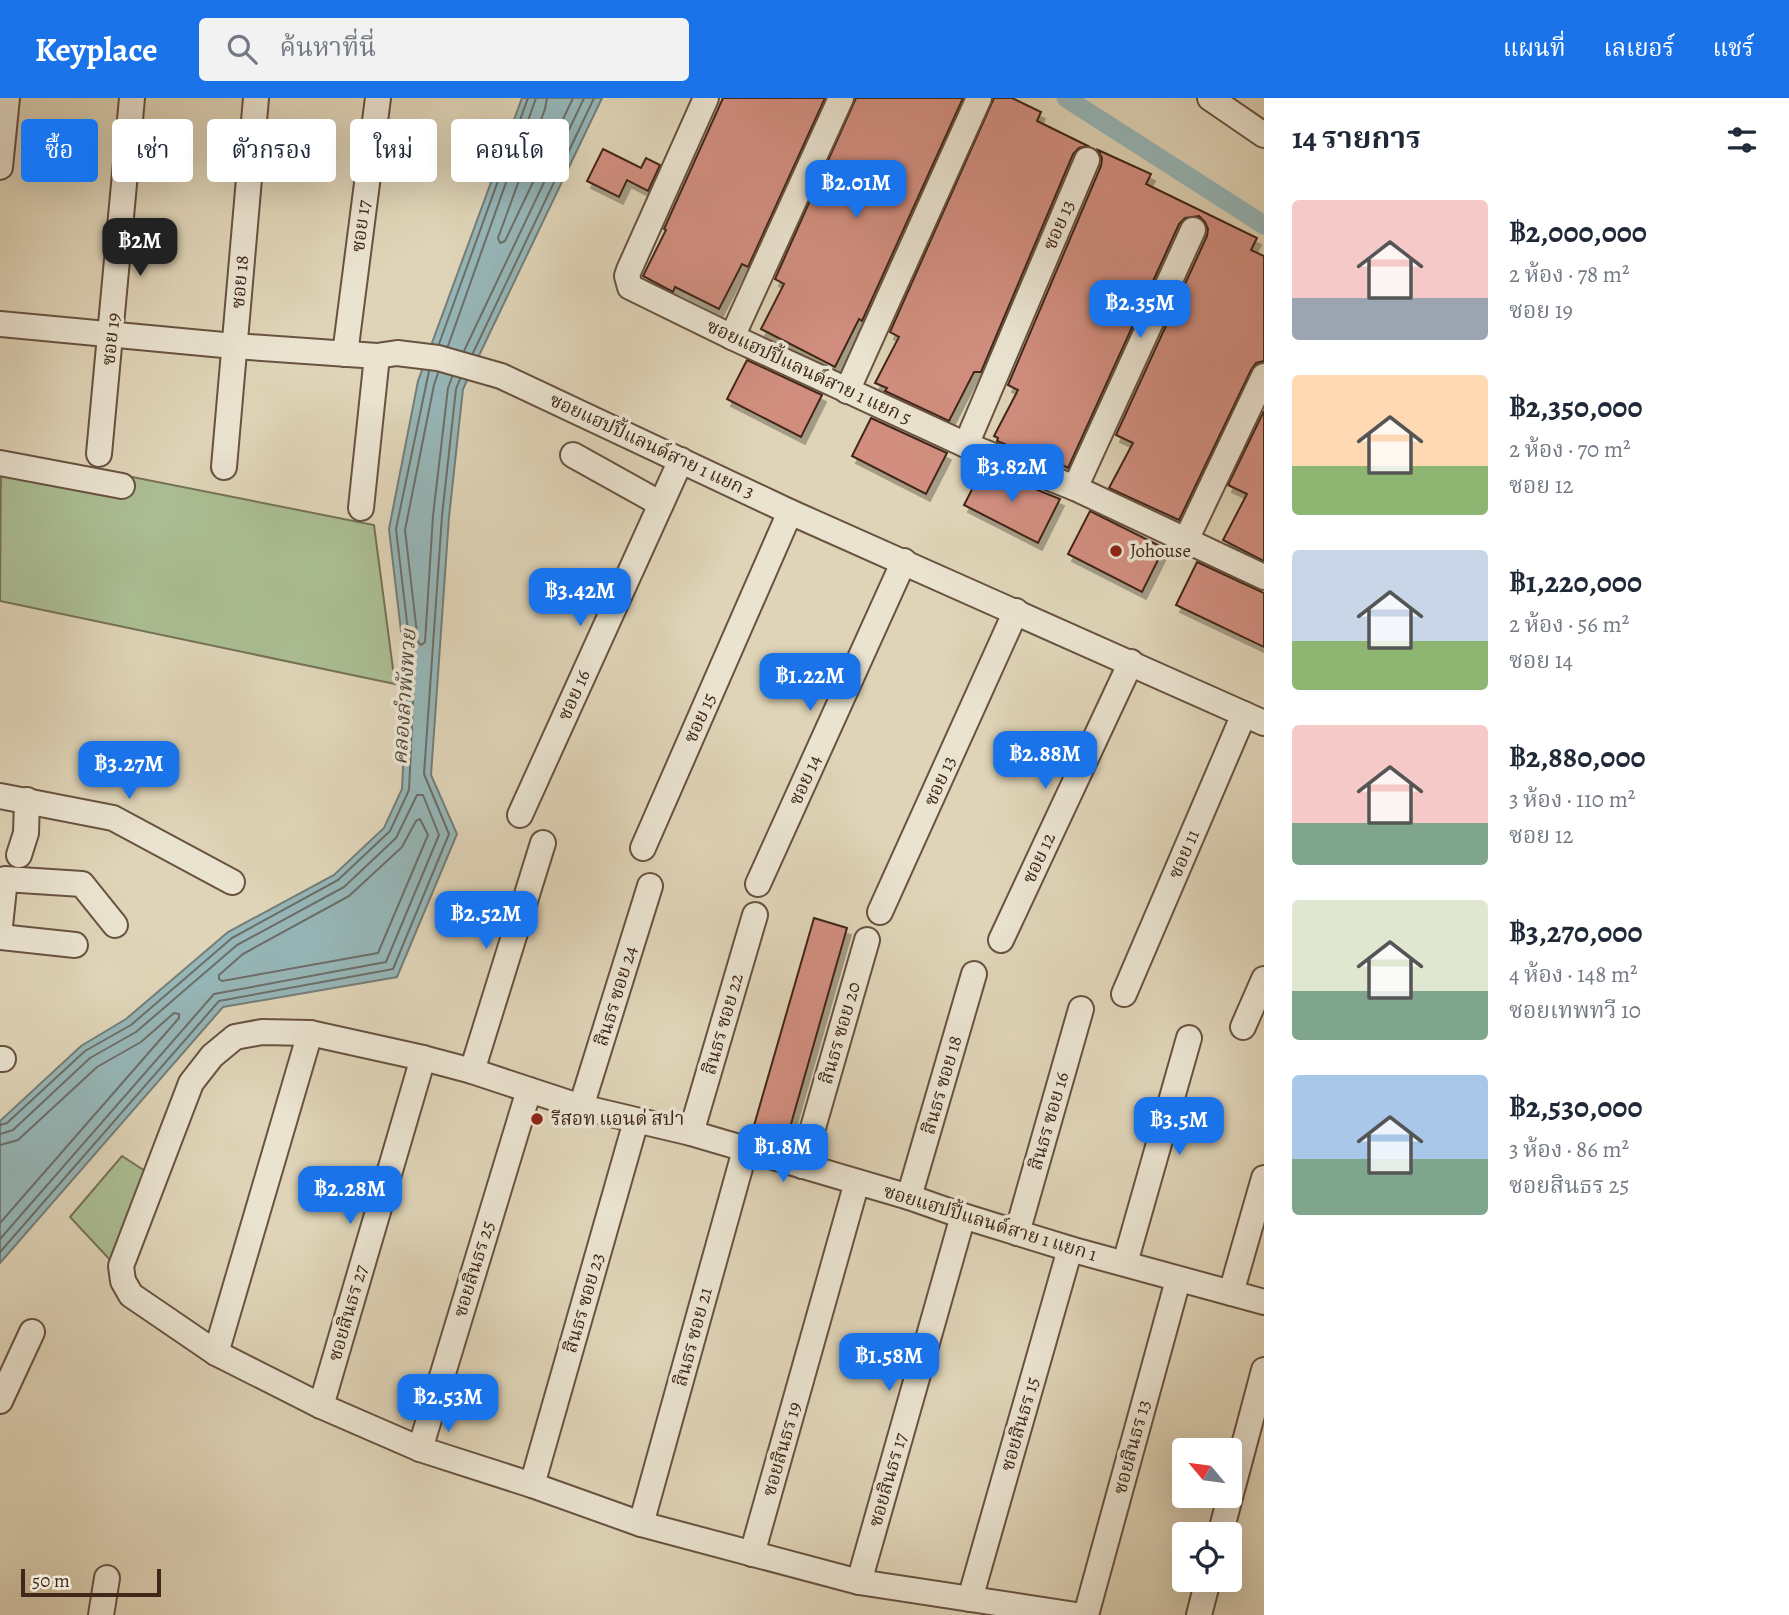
<!DOCTYPE html>
<html lang="th">
<head>
<meta charset="utf-8">
<style>
	:root { --surface:#fff; --page:#f2f2f3; --text:#1f2937; --muted:#747a83; --accent:#1a73e8 }
	body { margin:0; font-family:Alegreya,"Noto Serif Thai",serif; background:var(--page); color:var(--text); height:100vh; display:flex; flex-direction:column; font-size:26px; white-space:nowrap }
	* { box-sizing:border-box; margin:0 }
	p { font-size:23px; color:var(--muted) }
	.icon { flex:none; width:38px; height:38px; fill:none; stroke:currentColor; stroke-width:2; stroke-linecap:round; stroke-linejoin:round }
	.map { position:relative; flex:1; overflow:hidden }
	.details { display:flex; flex-direction:column; background:var(--surface); width:525px }
	.details>* { flex:none }
	.banner { position:absolute; left:21px; top:21px; width:665px; height:63px; display:flex; gap:14px }
	.needle { width:46px; rotate:299deg }
	.buttons { position:absolute; left:1172px; top:1340px; display:grid; gap:14px }
	.buttons a { display:grid; place-items:center; width:70px; height:70px; border-radius:7px; background:var(--surface); box-shadow:0 7px 28px #0002; font-size:35px }
	.scale { position:absolute; left:21px; bottom:18px; width:140px; box-sizing:border-box; padding-left:7px; border:4px solid #402719; border-top:0; font-size:19px; line-height:24px; white-space:nowrap; color:#402719; -webkit-text-stroke:5px #eae3d0; paint-order:stroke }
	.price { position:absolute; translate:-50% -60px; padding:0 16px; border-radius:14px; background:var(--accent); color:#fff; font-size:23px; line-height:46px; filter:drop-shadow(0 2px 4px #0008) }
	.price::after { content:''; position:absolute; left:50%; top:42px; width:21px; height:16px; margin-left:-10px; background:inherit; clip-path:polygon(0 0,100% 0,50% 100%) }
	.price.current { background:#222; color:#fff }
	ul { padding:0; list-style:none }
	li { display:flex; align-items:center; gap:21px; height:175px; padding:0 28px }
	li span { display:grid; place-items:center; flex:none; width:196px; height:140px; border-radius:7px; color:#555 }
	li>.icon { margin-inline-start:auto }
	span .icon { width:84px; height:84px; fill:#fffc; stroke-width:1 }
	li b { font-size:30px }
	h2 { display:flex; justify-content:space-between; align-items:center; height:84px; padding:0 28px; font-size:30px }
	.pill { padding:0 24px; border-radius:7px; background:var(--surface); box-shadow:0 7px 28px #0002; font-size:24px; line-height:63px }
	.pill.current { background:var(--accent); color:#fff }
	header { display:flex; align-items:center; gap:42px; box-sizing:border-box; height:98px; padding:0 35px; background:var(--accent); color:#fff }
	header strong { font-size:33px }
	nav { display:flex; gap:38px; margin-inline-start:auto; font-size:24px }
	.search { width:490px; height:63px; background:var(--page); display:flex; align-items:center; gap:18px; box-sizing:border-box; padding:0 24px; border-radius:7px; color:var(--muted); font-size:26px }
	main { display:flex; flex:1; min-height:0 }
	.map>svg:first-child { display:block }
	.green { fill:#abbe93; stroke:#767256; stroke-width:2 }
	.water { fill:#96b6b7; stroke:#747d78; stroke-width:2 }
	.lines { fill:none; stroke-linecap:round; stroke-linejoin:round }
	.shore { stroke:#6b6e68; stroke-width:2 }
	.canal { stroke:#96b6b7; stroke-width:19 }
	.building { fill:#d18e7f; stroke:#402719; stroke-width:2; filter:url(#shadow) }
	.minor-casing { stroke:#685240; stroke-width:28 }
	.minor { stroke:#eae3d0; stroke-width:24 }
	.poi-dot { fill:#8f2418; stroke:#eae3d0; stroke-width:2.5 }
	.labels { text-anchor:middle; dominant-baseline:central; stroke-width:7; stroke-linejoin:round; paint-order:stroke }
	.street-label { font-size:19px; fill:#402719; stroke:#eae3d0 }
	.poi-label { font-size:19px; fill:#402719; stroke:#eae3d0; text-anchor:start }
	.water-label { font-size:21px; font-style:italic; fill:#564b40; stroke:#eae3d0 }
</style>
</head>
<body>
<header>
<strong>Keyplace</strong>
<div class="search"><svg class="icon" aria-label="search" viewBox="0 0 24 24"><circle cx="10" cy="10" r="6"/><path d="M15 15l6 6"/></svg>ค้นหาที่นี่</div>
<nav><a>แผนที่</a><a>เลเยอร์</a><a>แชร์</a></nav>
</header>
<main>
<div class="map">
<svg width="1264" height="1517" viewBox="0 0 1264 1517">
	<defs>
		<filter id="shadow"><feDropShadow dx="4" dy="7" stdDeviation="0" flood-color="#0004"/></filter>
	</defs>
	<rect width="100%" height="100%" fill="#dfd4b7"/>
	<filter id="stains"><feTurbulence type="fractalNoise" baseFrequency=".00286" numOctaves="4"/><feColorMatrix values="0 0 0 0 .2 0 0 0 0 .09 0 0 0 0 .02 0 0 0 .5 -.17"/></filter>
	<radialGradient id="worn" r=".72"><stop offset=".6" stop-color="#630" stop-opacity="0"/><stop offset="1" stop-color="#630" stop-opacity=".3"/></radialGradient>
	<g class="green">
		<polygon points="1,353 374,427 395,586 0,503"/>
		<polygon points="122,1058 148,1075 111,1163 70,1119"/>
	</g>
	<polygon class="water" points="522,0 602,0 463,291 449,419 431,677 457,736 397,879 223,909 0,1165 0,1023 81,948 126,921 228,834 334,777 384,730 402,691 407,584 389,431 418,283"/>
	<g class="lines">
		<g class="shore">
			<polyline points="547,0 545,11 498,140 500,145 505,143 573,0"/>
			<polyline points="439,246 528,0"/>
			<polyline points="448,248 536,0"/>
			<polyline points="464,253 584,0"/>
			<polyline points="473,255 594,0"/>
			<polyline points="438,275 434,287 405,432 418,544 421,547 425,544 433,418 448,290 452,279"/>
			<polygon points="420,721 428,737 378,855 222,883 219,881 219,877 243,856 349,798 402,749 416,723"/>
			<polyline points="0,1027 7,1025 85,953 131,927 232,840 338,782 390,733 409,692 414,584 396,431 429,273"/>
			<polyline points="0,1036 13,1032 90,960 136,934 237,847 344,789 396,740 417,697 423,697 439,737 386,864 214,896 0,1141"/>
			<polyline points="0,1047 18,1042 97,969 141,944 174,915 179,916 179,920 0,1125"/>
			<polyline points="0,1154 219,903 393,871 449,736 424,676 442,418 456,291 460,281"/>
		</g>
		<polyline class="canal" points="1066,0 1264,127"/>
	</g>
	<g class="building">
		<polygon points="723,0 825,0 748,169 742,166 719,211 675,189 673,194 643,178 666,132 664,131"/>
		<polygon points="856,0 963,0 862,223 859,221 835,269 761,231 784,186 775,181"/>
		<polygon points="994,0 1012,0 1041,14 1037,23 1088,48 1079,50 1073,56 981,274 974,274 949,323 885,293 887,290 875,285 899,239 890,234"/>
		<polygon points="603,51 641,70 646,60 660,67 648,93 627,82 619,99 587,83"/>
		<polygon points="1098,52 1151,76 1146,86 1257,140 1251,152 1264,158 1264,263 1256,265 1251,272 1179,422 1109,390 1133,345 1116,337 1207,138 1208,131 1205,124 1199,118 1185,120 1179,126 1068,370 1023,348 1020,352 997,343 998,340 994,338 1018,292 1008,287 1101,68 1102,60"/>
		<polygon points="747,262 822,297 801,339 727,301"/>
		<polygon points="1264,313 1264,463 1223,442 1247,396 1228,387"/>
		<polygon points="871,320 947,355 926,396 852,358"/>
		<polygon points="983,370 1060,401 1038,445 964,407"/>
		<polygon points="1090,413 1164,450 1142,494 1068,456"/>
		<polygon points="1197,464 1264,495 1264,549 1176,507"/>
		<polygon points="814,820 847,830 787,1040 753,1031"/>
	</g>
	<g class="lines">
		<defs>
			<g id="minor">
				<polyline points="706,0 629,172 627,178 630,189 732,239 966,347 1075,390 1264,479"/>
				<polyline points="1210,0 1264,37"/>
				<polyline points="0,69 7,0"/>
				<polyline points="0,226 234,248 377,258 397,255 438,260 501,278 790,414 1264,625"/>
				<polyline points="732,239 841,0"/>
				<polyline points="345,256 378,0"/>
				<polyline points="847,293 979,0"/>
				<polyline points="966,347 1087,62"/>
				<polyline points="99,356 132,0"/>
				<polyline points="573,357 661,406"/>
				<polyline points="0,365 122,388"/>
				<polyline points="224,369 256,0"/>
				<polyline points="1075,390 1193,132"/>
				<polyline points="361,410 377,258"/>
				<polyline points="1186,442 1264,278"/>
				<polyline points="0,698 113,720 232,784"/>
				<polyline points="520,717 681,362"/>
				<polyline points="643,750 790,414"/>
				<polyline points="19,757 26,735 27,702"/>
				<polyline points="758,786 904,463"/>
				<polyline points="880,814 1016,513"/>
				<polyline points="0,828 5,781 82,786 115,827"/>
				<polyline points="0,839 75,847"/>
				<polyline points="1001,842 1131,564"/>
				<polyline points="1124,896 1244,616"/>
				<polyline points="1243,929 1264,881"/>
				<polyline points="0,961 3,961"/>
				<polyline points="472,973 543,745"/>
				<polyline points="581,1009 650,788"/>
				<polyline points="691,1035 755,817"/>
				<polyline points="802,1068 867,842"/>
				<polyline points="909,1099 974,876"/>
				<polyline points="1017,1135 1081,911"/>
				<polyline points="1125,1165 1189,940"/>
				<polyline points="1231,1195 1264,1080"/>
				<polyline points="216,1255 310,935"/>
				<polyline points="0,1303 32,1234"/>
				<polyline points="321,1308 423,960"/>
				<polyline points="420,1351 529,992"/>
				<polyline points="532,1387 636,1023"/>
				<polyline points="641,1426 745,1052"/>
				<polyline points="1220,1437 1264,1272"/>
				<polyline points="752,1456 857,1084"/>
				<polyline points="859,1484 963,1118"/>
				<polyline points="970,1501 1070,1151"/>
				<polyline points="101,1517 107,1480"/>
				<polyline points="1076,1517 859,1484 641,1426 532,1387 420,1351 321,1308 216,1255 131,1197 123,1183 121,1168 191,985 212,958 235,939 262,934 310,935 423,960 472,973 581,1009 691,1035 909,1099 963,1118 1070,1151 1264,1204"/>
				<polyline points="1086,1517 1178,1182"/>
				<polyline points="1199,1517 1208,1482"/>
			</g>
		</defs>
		<use href="#minor" class="minor-casing"/>
		<use href="#minor" class="minor"/>
	</g>
	<g class="poi-dot">
		<circle cx="1116" cy="453" r="7"/>
		<circle cx="537" cy="1021" r="7"/>
	</g>
	<g class="labels">
		<g class="street-label">
			<text transform="translate(1059 127) rotate(-67)">ซอย 13</text>
			<text transform="translate(361 128) rotate(-83)">ซอย 17</text>
			<text transform="translate(240 184) rotate(-85)">ซอย 18</text>
			<text transform="translate(111 241) rotate(-84)">ซอย 19</text>
			<text transform="translate(809 274) rotate(25)">ซอยแฮปปี้แลนด์สาย 1 แยก 5</text>
			<text transform="translate(652 348) rotate(25)">ซอยแฮปปี้แลนด์สาย 1 แยก 3</text>
			<text transform="translate(574 597) rotate(-66)">ซอย 16</text>
			<text transform="translate(700 620) rotate(-66)">ซอย 15</text>
			<text transform="translate(805 682) rotate(-66)">ซอย 14</text>
			<text transform="translate(940 683) rotate(-66)">ซอย 13</text>
			<text transform="translate(1184 756) rotate(-67)">ซอย 11</text>
			<text transform="translate(1039 760) rotate(-65)">ซอย 12</text>
			<text transform="translate(616 898) rotate(-73)">สินธร ซอย 24</text>
			<text transform="translate(723 926) rotate(-74)">สินธร ซอย 22</text>
			<text transform="translate(840 935) rotate(-74)">สินธร ซอย 20</text>
			<text transform="translate(942 987) rotate(-74)">สินธร ซอย 18</text>
			<text transform="translate(1049 1023) rotate(-74)">สินธร ซอย 16</text>
			<text transform="translate(990 1125) rotate(17)">ซอยแฮปปี้แลนด์สาย 1 แยก 1</text>
			<text transform="translate(474 1171) rotate(-73)">ซอยสินธร 25</text>
			<text transform="translate(584 1205) rotate(-74)">สินธร ซอย 23</text>
			<text transform="translate(348 1215) rotate(-74)">ซอยสินธร 27</text>
			<text transform="translate(693 1239) rotate(-75)">สินธร ซอย 21</text>
			<text transform="translate(1020 1326) rotate(-74)">ซอยสินธร 15</text>
			<text transform="translate(1132 1349) rotate(-75)">ซอยสินธร 13</text>
			<text transform="translate(782 1351) rotate(-74)">ซอยสินธร 19</text>
			<text transform="translate(888 1382) rotate(-74)">ซอยสินธร 17</text>
		</g>
		<g class="poi-label">
			<text x="1130" y="453">Johouse</text>
			<text x="551" y="1021">รีสอท แอนด่ สปา</text>
		</g>
		<g class="water-label">
			<text transform="translate(404 599) rotate(-86)">คลองลำพังพวย</text>
		</g>
	</g>
	<rect width="100%" height="100%" filter="url(#stains)"/>
	<rect width="100%" height="100%" fill="url(#worn)"/>
</svg>
<div class="buttons">
<a><svg class="needle" viewBox="-14 -14 28 28"><path d="M0-13l5 13h-10z" fill="#e53935"/><path d="M0 13l5-13h-10z" fill="#747a83"/></svg></a>
<a><svg class="icon" aria-label="locate" viewBox="0 0 24 24"><circle cx="12" cy="12" r="6"/><path d="M12 2v4M12 18v4M2 12h4M18 12h4"/></svg></a>
</div>
<div class="scale">50 m</div>
<b class="price" style="left:856px;top:122px">฿2.01M</b>
<b class="price current" style="left:140px;top:180px">฿2M</b>
<b class="price" style="left:1140px;top:242px">฿2.35M</b>
<b class="price" style="left:1012px;top:406px">฿3.82M</b>
<b class="price" style="left:580px;top:530px">฿3.42M</b>
<b class="price" style="left:810px;top:615px">฿1.22M</b>
<b class="price" style="left:1045px;top:693px">฿2.88M</b>
<b class="price" style="left:129px;top:703px">฿3.27M</b>
<b class="price" style="left:486px;top:853px">฿2.52M</b>
<b class="price" style="left:1179px;top:1059px">฿3.5M</b>
<b class="price" style="left:783px;top:1086px">฿1.8M</b>
<b class="price" style="left:350px;top:1128px">฿2.28M</b>
<b class="price" style="left:889px;top:1295px">฿1.58M</b>
<b class="price" style="left:448px;top:1336px">฿2.53M</b>
<div class="banner">
<a class="pill current">ซื้อ</a>
<a class="pill">เช่า</a>
<a class="pill">ตัวกรอง</a>
<a class="pill">ใหม่</a>
<a class="pill">คอนโด</a>
</div>
</div>
<section class="details">
<h2>14 รายการ<svg class="icon" aria-label="filters" viewBox="0 0 24 24"><path d="M4 7h16M4 17h16"/><circle cx="9" cy="7" r="2"/><circle cx="15" cy="17" r="2"/></svg></h2>
<ul>
<li><span style="background:linear-gradient(#f6c9c9 70%,#9aa5b1 0)"><svg class="icon" aria-label="home" viewBox="0 0 24 24"><path d="M3 11l9-7 9 7M6 9v11h12V9"/></svg></span><div><b>฿2,000,000</b><p>2 ห้อง · 78 m²</p><p>ซอย 19</p></div></li>
<li><span style="background:linear-gradient(#ffd9b3 65%,#8fb573 0)"><svg class="icon" aria-label="home" viewBox="0 0 24 24"><path d="M3 11l9-7 9 7M6 9v11h12V9"/></svg></span><div><b>฿2,350,000</b><p>2 ห้อง · 70 m²</p><p>ซอย 12</p></div></li>
<li><span style="background:linear-gradient(#c9d6e8 65%,#8fb573 0)"><svg class="icon" aria-label="home" viewBox="0 0 24 24"><path d="M3 11l9-7 9 7M6 9v11h12V9"/></svg></span><div><b>฿1,220,000</b><p>2 ห้อง · 56 m²</p><p>ซอย 14</p></div></li>
<li><span style="background:linear-gradient(#f6c9c9 70%,#7fa58c 0)"><svg class="icon" aria-label="home" viewBox="0 0 24 24"><path d="M3 11l9-7 9 7M6 9v11h12V9"/></svg></span><div><b>฿2,880,000</b><p>3 ห้อง · 110 m²</p><p>ซอย 12</p></div></li>
<li><span style="background:linear-gradient(#dfe7d0 65%,#7fa58c 0)"><svg class="icon" aria-label="home" viewBox="0 0 24 24"><path d="M3 11l9-7 9 7M6 9v11h12V9"/></svg></span><div><b>฿3,270,000</b><p>4 ห้อง · 148 m²</p><p>ซอยเทพทวี 10</p></div></li>
<li><span style="background:linear-gradient(#a9c7e8 60%,#7fa58c 0)"><svg class="icon" aria-label="home" viewBox="0 0 24 24"><path d="M3 11l9-7 9 7M6 9v11h12V9"/></svg></span><div><b>฿2,530,000</b><p>3 ห้อง · 86 m²</p><p>ซอยสินธร 25</p></div></li>
</ul>
</section>
</main>
</body>
</html>
